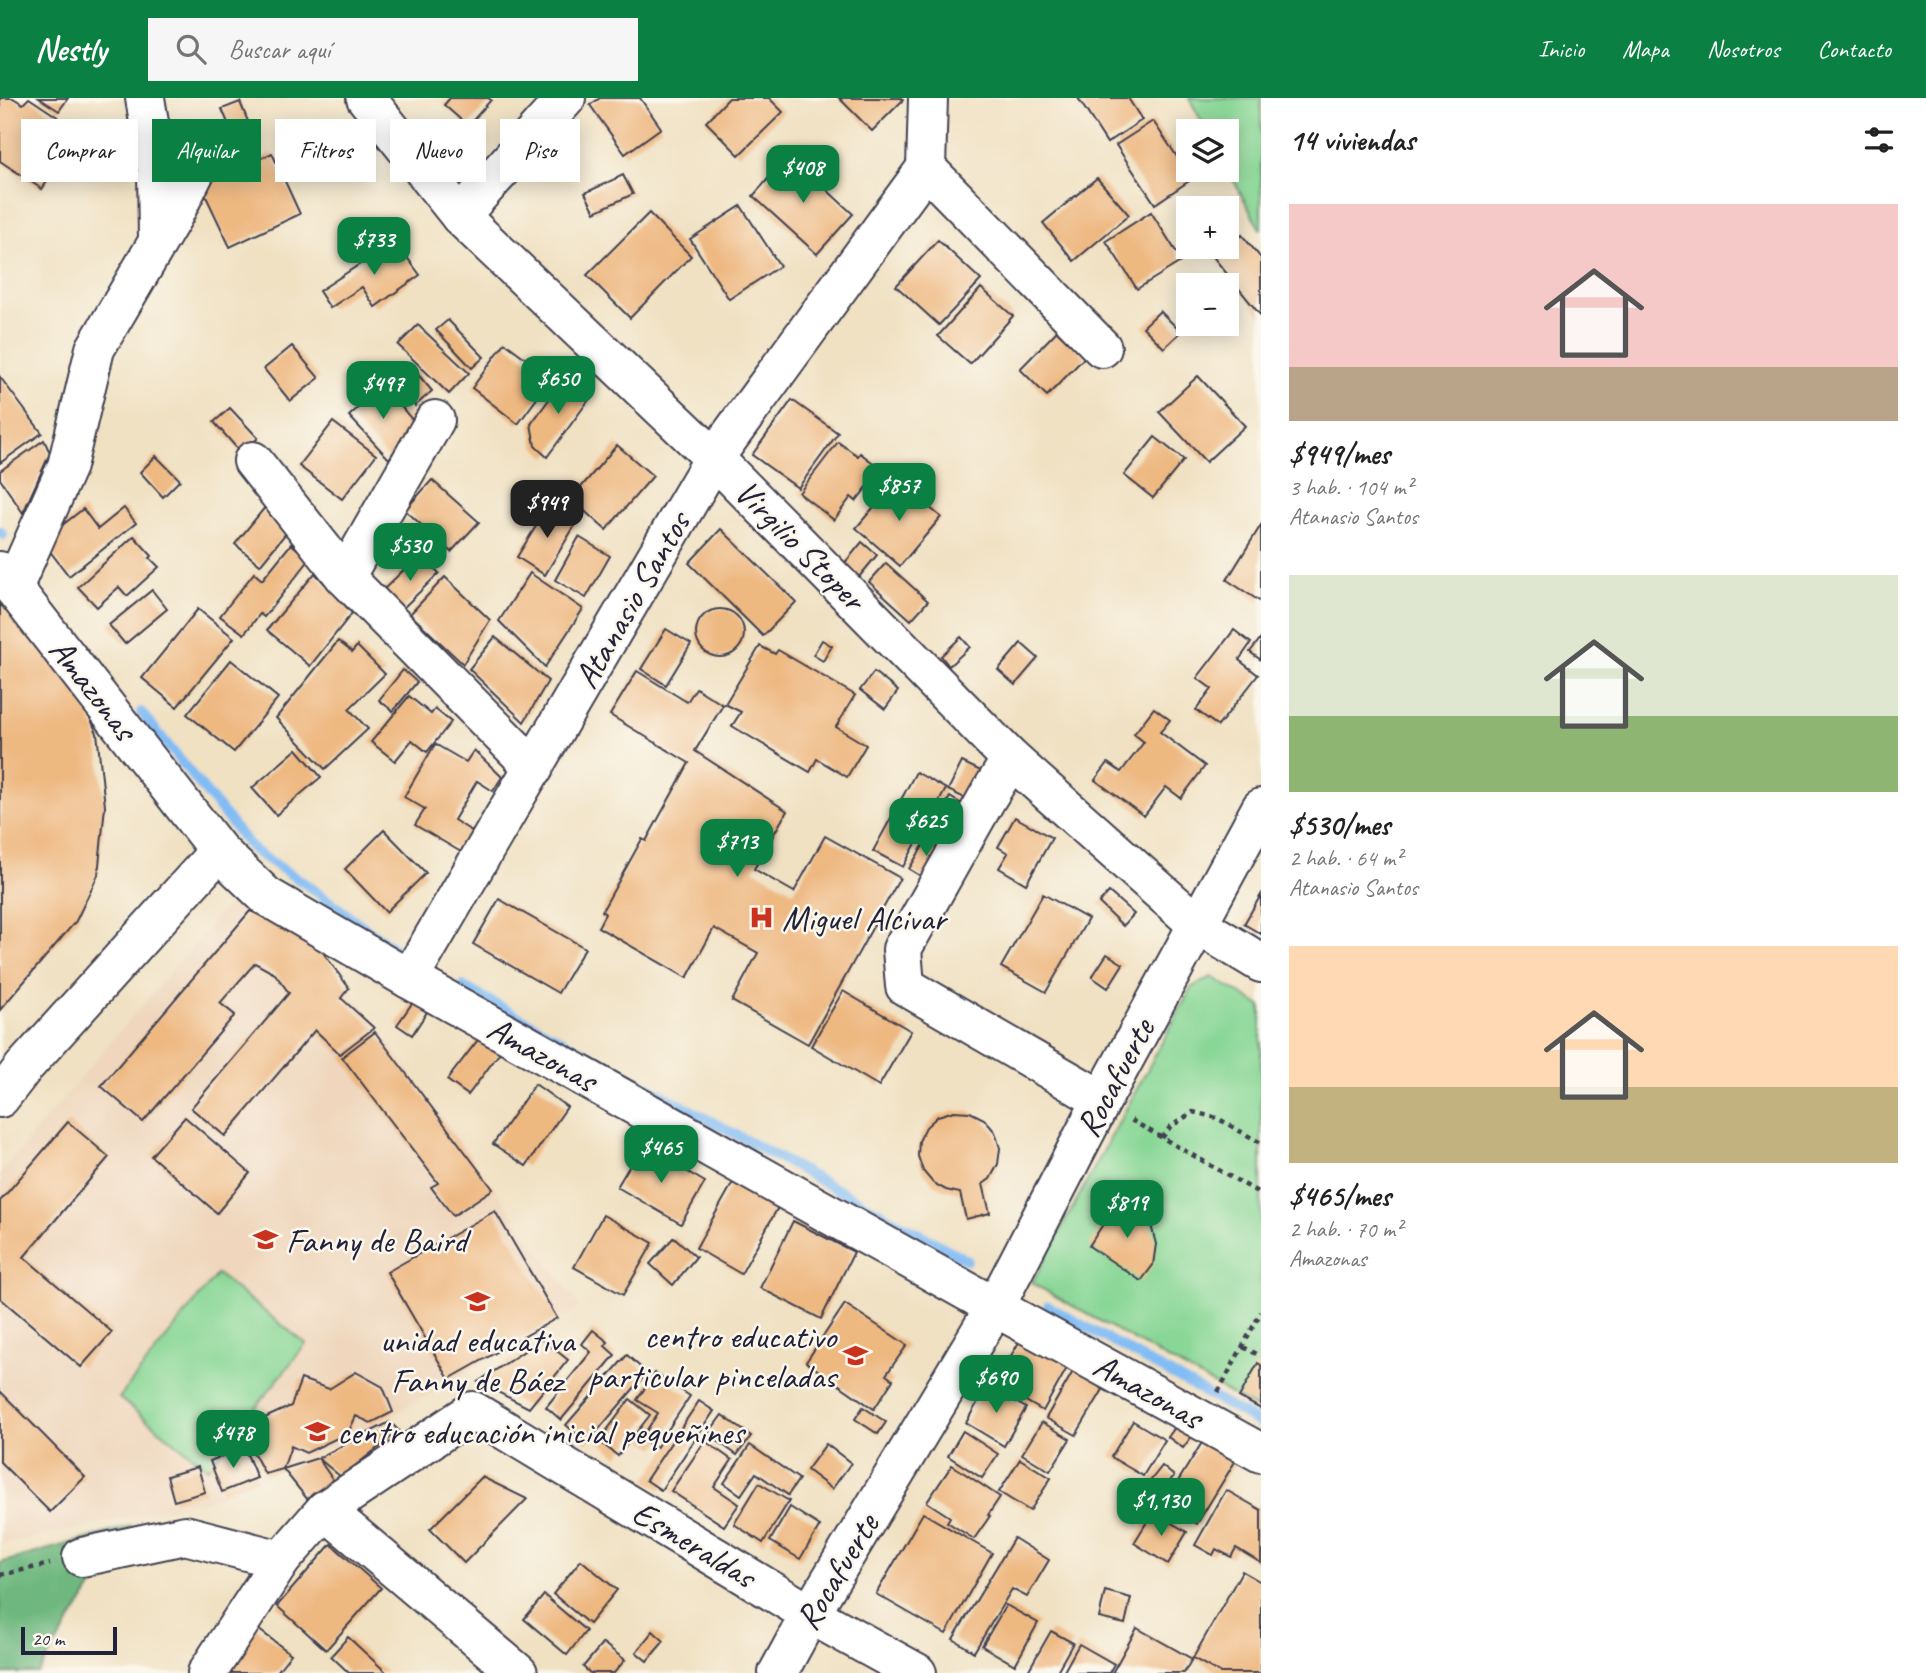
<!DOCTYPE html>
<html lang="es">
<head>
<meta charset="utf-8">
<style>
	:root { --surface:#fff; --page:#f6f6f6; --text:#222; --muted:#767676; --accent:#0b8043 }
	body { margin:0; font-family:Caveat,sans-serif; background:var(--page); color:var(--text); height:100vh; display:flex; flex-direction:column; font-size:26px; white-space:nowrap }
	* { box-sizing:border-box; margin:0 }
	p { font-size:23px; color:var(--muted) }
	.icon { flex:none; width:38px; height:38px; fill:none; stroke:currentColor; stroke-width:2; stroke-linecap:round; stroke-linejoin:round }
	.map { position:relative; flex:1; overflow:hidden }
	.panel { display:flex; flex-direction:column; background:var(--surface); width:665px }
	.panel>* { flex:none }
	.banner { position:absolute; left:21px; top:21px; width:665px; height:63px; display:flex; gap:14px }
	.buttons { position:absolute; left:1176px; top:21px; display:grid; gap:14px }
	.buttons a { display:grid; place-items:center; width:63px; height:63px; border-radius:0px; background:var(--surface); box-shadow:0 4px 18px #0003; font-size:35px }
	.scale { position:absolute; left:21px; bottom:18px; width:96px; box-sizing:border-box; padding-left:7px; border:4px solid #22223b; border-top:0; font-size:19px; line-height:24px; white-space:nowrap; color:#22223b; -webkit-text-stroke:5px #fbf7ec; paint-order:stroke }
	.price { position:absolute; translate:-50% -60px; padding:0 16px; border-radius:14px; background:var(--accent); color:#fff; font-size:23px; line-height:46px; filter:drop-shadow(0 2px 4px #0008) }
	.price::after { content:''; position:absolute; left:50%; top:42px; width:21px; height:16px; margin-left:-10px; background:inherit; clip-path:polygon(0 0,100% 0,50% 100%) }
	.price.selected { background:#222; color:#fff }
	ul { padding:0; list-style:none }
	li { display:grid; align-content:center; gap:14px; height:371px; padding:0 28px }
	li span { display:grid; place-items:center; height:217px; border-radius:0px; color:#555 }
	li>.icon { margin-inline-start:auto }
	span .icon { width:126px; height:126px; fill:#fffc; stroke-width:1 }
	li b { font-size:30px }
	h2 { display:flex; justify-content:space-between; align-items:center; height:84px; padding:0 28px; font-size:30px }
	.tag { padding:0 24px; border-radius:0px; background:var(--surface); box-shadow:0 4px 18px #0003; font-size:24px; line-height:63px }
	.tag.selected { background:var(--accent); color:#fff }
	header { display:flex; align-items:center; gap:42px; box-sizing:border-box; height:98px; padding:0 35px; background:var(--accent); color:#fff }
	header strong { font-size:33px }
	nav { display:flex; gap:38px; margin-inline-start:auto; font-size:24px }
	.search { width:490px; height:63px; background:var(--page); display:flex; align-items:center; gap:18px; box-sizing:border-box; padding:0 24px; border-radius:0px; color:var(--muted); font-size:26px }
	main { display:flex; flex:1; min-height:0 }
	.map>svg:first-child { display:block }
	.built { fill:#efd6bc }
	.green { fill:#89d796; stroke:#567c68; stroke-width:2 }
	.forest { fill:#6eb87f; stroke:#486d5d; stroke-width:2 }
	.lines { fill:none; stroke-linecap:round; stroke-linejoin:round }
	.stream { stroke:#82bcf4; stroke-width:10 }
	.building { fill:#eeb881 }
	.minor-casing { stroke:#413f4f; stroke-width:42 }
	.path { stroke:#413f4f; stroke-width:4.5; stroke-dasharray:5 5; stroke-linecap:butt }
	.minor { stroke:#fff; stroke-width:38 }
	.labels { text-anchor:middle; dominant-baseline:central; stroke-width:5; stroke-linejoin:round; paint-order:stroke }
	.street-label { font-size:35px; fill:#22223b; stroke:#fbf7ec }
	.poi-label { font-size:35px; fill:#22223b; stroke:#fbf7ec; text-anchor:start }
</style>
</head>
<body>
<header>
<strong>Nestly</strong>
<div class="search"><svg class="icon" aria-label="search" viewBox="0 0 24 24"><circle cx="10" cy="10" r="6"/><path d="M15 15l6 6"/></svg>Buscar aquí</div>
<nav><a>Inicio</a><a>Mapa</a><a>Nosotros</a><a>Contacto</a></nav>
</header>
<main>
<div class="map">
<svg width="1261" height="1575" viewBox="0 0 1261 1575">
	<rect width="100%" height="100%" fill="#fbf7ec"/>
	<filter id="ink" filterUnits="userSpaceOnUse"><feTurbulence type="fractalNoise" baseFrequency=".0143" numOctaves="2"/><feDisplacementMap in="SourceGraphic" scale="14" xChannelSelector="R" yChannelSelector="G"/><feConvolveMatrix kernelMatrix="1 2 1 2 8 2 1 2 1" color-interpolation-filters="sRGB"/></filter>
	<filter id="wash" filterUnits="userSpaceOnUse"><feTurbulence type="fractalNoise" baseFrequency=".00686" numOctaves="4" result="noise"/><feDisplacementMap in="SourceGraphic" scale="28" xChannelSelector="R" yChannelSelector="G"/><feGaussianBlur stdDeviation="1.57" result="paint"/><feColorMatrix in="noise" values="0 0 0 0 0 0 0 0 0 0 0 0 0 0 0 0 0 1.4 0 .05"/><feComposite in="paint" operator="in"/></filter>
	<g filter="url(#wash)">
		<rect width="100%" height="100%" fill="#f0e1c3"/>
		<polygon class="built" points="238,794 311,838 580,1209 363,1334 219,1399 0,1447 0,1075"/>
		<g class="green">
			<polygon points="1189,0 1261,0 1261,133 1227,70 1227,33 1207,33"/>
			<polygon points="1212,879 1261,908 1261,1313 1032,1185 1192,889"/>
			<polygon points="217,1176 306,1246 208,1370 119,1300"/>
		</g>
		<polygon class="forest" points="131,1428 38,1575 0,1575 0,1465"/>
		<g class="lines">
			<g class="stream">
				<polyline points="0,433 3,437"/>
				<polyline points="141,614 253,752 304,785 396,852"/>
				<polyline points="462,888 967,1162"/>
				<polyline points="1048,1208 1261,1326"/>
			</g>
		</g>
		<g id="blocks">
			<g class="building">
				<polygon points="0,0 13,0 23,6 29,0 80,34 42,91 0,63"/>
				<polygon points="39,0 68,0 59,13"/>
				<polygon points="450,0 488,0 491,2 468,28 444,7"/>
				<polygon points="600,0 640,0 661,30 625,56 590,7"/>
				<polygon points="729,0 769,0 783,14 739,57 706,24"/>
				<polygon points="839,0 901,0 903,2 872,33"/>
				<polygon points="1078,0 1128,0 1142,22 1107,45"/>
				<polygon points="240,4 254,38 237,46 222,11"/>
				<polygon points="1153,23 1192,81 1155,106 1116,47"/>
				<polygon points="272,55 300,116 230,149 201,88"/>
				<polygon points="789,57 853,116 817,156 753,98"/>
				<polygon points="623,77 633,96 595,114 585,95"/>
				<polygon points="1097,80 1129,117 1074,163 1043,125"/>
				<polygon points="741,108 780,168 729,201 690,141"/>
				<polygon points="1151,114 1182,163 1137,191 1106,143"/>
				<polygon points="649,115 691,158 630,220 587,177"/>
				<polygon points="1242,137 1261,160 1261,218 1214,160"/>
				<polygon points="938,142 981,182 939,227 896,188"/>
				<polygon points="395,143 420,177 375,209 362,189 330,210 319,193"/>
				<polygon points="981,190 1013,218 970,266 938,238"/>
				<polygon points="1160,213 1181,234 1164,250 1143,229"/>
				<polygon points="448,222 484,259 472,270 436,232"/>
				<polygon points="418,227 469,275 449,296 398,247"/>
				<polygon points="1057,233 1085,259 1047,298 1020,271"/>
				<polygon points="505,245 552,280 518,326 472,290"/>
				<polygon points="292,248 319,280 290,303 264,271"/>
				<polygon points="410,267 432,293 415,308 393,282"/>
				<polygon points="1198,278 1245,328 1206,364 1159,314"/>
				<polygon points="0,279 42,335 0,365"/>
				<polygon points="565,280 591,299 547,359 535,348 531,326"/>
				<polygon points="383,287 414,324 389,361 349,318"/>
				<polygon points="792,302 838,335 798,390 752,357"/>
				<polygon points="230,310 258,340 241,355 214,324"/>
				<polygon points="333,324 376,357 342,401 299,368"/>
				<polygon points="1155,339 1184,362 1153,400 1124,377"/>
				<polygon points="44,342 50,355 23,415 0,381 0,373"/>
				<polygon points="838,344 858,358 860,355 881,371 856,403 851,399 834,422 799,395"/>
				<polygon points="617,347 653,378 606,432 571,401"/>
				<polygon points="156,358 180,382 163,399 140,374"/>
				<polygon points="432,382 479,424 451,454 405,412"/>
				<polygon points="897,382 941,419 900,468 856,430"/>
				<polygon points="549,407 577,424 545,477 517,459"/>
				<polygon points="266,408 291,429 260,467 235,446"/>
				<polygon points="124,410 136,425 69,478 42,443 83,411 98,431"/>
				<polygon points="1261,427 1261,504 1227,482"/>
				<polygon points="721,431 796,504 763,538 689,465"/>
				<polygon points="134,438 152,458 150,460 159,469 127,498 119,489 97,509 78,489"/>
				<polygon points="579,439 610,458 586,500 555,482"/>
				<polygon points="862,444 877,457 859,479 844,466"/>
				<polygon points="291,446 310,461 264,519 260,516 244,536 220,518 254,475 262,482"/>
				<polygon points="420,456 439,475 399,514 380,495"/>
				<polygon points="886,465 928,503 911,522 869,484"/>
				<polygon points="315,475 352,515 310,568 267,532"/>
				<polygon points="530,475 583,511 545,569 499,523"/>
				<polygon points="445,479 490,522 463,566 410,516"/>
				<polygon points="0,480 75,586 97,635 105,708 98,777 76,823 0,912"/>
				<polygon points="152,492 167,511 125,546 109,527"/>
				<polygon points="198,511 234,540 177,609 142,580"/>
				<circle cx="720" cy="535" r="24"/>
				<polygon points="666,531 691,546 666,587 641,571"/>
				<polygon points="1234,532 1251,545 1239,562 1258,577 1218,628 1196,612 1212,591 1197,580"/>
				<polygon points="495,539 548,583 524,624 469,571"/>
				<polygon points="961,539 970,549 949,568 941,558"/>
				<polygon points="1261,540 1261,562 1250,554"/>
				<polygon points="822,542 832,548 823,563 813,557"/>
				<polygon points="338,543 352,554 357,548 385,576 349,611 368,631 325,671 276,620"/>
				<polygon points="1021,545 1038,560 1015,587 998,572"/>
				<polygon points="760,548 775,556 778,552 855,597 836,629 866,647 847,679 817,661 810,674 732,628 741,614 725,606"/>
				<polygon points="231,562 278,600 234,654 187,616"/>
				<polygon points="403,572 417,584 393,613 379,602"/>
				<polygon points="637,573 687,604 696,590 723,607 695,653 787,713 754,771 794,794 825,738 900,780 808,946 732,903 758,855 714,830 687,880 598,829 605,816 602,813 642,741 646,743 689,665 610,617"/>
				<polygon points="874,574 898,593 885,611 860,592"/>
				<polygon points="409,598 431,616 435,611 451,624 427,654 412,642 395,663 371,644"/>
				<polygon points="1154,610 1170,622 1160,634 1205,668 1181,700 1166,689 1144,718 1095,682 1108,665 1121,674 1144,644 1134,636"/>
				<polygon points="435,646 466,664 474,652 502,679 493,693 477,683 454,722 473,734 461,754 415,727 425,711 404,699"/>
				<polygon points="297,651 321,679 276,717 252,690"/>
				<polygon points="962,664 987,676 973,704 948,692"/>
				<polygon points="916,674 946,691 903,769 873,753"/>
				<polygon points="950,699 963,707 955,724 940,716"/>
				<polygon points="1015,719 1052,740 1026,786 999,770 1008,755 998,749"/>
				<polygon points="384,732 426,775 386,814 345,771"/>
				<polygon points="928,740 942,749 924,780 909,771"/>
				<polygon points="1109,794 1134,816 1123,828 1099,805"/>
				<polygon points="1043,796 1088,821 1046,894 1001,869"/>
				<polygon points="1261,797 1261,836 1244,826"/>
				<polygon points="499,801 585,850 558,895 473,846"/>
				<polygon points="250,813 311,838 349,890 341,900 374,930 340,956 315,932 225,1038 191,1010 289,895 275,876 255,865 220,905 235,917 143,1024 101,988"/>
				<polygon points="1107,856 1123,866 1108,890 1092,879"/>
				<polygon points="843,893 911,933 879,988 811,948"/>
				<polygon points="413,904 427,914 412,937 397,927"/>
				<polygon points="375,934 493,1091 453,1118 431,1089 438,1085 342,959"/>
				<polygon points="481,938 501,953 468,997 447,982"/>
				<polygon points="535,986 567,1009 526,1068 493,1046"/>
				<polygon points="954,1013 970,1014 984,1021 995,1034 1000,1050 998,1066 990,1081 983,1086 990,1115 966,1121 960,1095 946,1092 933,1085 923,1073 918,1058 919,1043 926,1029 938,1018"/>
				<polygon points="185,1019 250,1075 217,1115 151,1058"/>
				<polygon points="68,1024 109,1059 24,1159 112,1234 81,1269 0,1200 0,1103"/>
				<polygon points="642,1047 705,1084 681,1126 617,1089"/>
				<polygon points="736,1079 781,1104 741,1176 696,1150"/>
				<polygon points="1120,1100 1138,1110 1151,1127 1156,1146 1153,1167 1141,1183 1089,1148"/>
				<polygon points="495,1113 557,1220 449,1281 387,1174"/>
				<polygon points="603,1117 653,1145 623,1197 574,1169"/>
				<polygon points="793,1123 854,1154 821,1221 760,1190"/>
				<polygon points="674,1139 696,1159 673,1187 650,1166"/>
				<polygon points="845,1206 907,1247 886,1277 893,1282 874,1311 806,1264"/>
				<polygon points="593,1232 608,1244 605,1248 615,1257 561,1322 546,1309 591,1254 582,1246"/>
				<polygon points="1025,1234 1072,1261 1043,1313 995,1285"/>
				<polygon points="542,1241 568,1262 529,1310 478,1284"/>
				<polygon points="627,1257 647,1275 587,1345 566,1327"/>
				<polygon points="1078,1265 1108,1283 1076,1337 1046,1320"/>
				<polygon points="1258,1265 1261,1267 1261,1311 1239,1299"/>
				<polygon points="356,1274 383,1289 393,1314 371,1325 356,1318 348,1335 306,1355 291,1348 283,1371 265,1376 253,1354 262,1332 256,1324 291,1308 301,1281 329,1291"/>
				<polygon points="655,1275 690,1298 656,1350 641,1341 658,1315 637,1302"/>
				<polygon points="987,1287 1026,1310 1004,1348 966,1325"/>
				<polygon points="0,1293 85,1379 50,1414 0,1364"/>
				<polygon points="630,1301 650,1317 618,1358 599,1343"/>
				<polygon points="699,1303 714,1313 661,1392 646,1382"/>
				<polygon points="863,1309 886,1324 878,1336 855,1321"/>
				<polygon points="722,1317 751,1338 737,1357 708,1336"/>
				<polygon points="1182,1320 1197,1331 1183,1350 1168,1339"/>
				<polygon points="1133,1323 1165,1342 1143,1378 1111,1359"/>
				<polygon points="390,1324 399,1333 341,1379 318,1360 333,1382 308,1402 283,1371 318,1360"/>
				<polygon points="1042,1324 1070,1341 1050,1373 1022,1356"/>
				<polygon points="963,1333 998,1356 982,1380 948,1358"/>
				<polygon points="1206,1338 1239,1357 1197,1426 1164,1406"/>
				<polygon points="705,1343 732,1362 714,1389 739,1406 724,1428 671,1393"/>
				<polygon points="826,1346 851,1365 832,1391 807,1372"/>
				<polygon points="750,1347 799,1381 788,1397 756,1375 741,1397 724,1385"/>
				<polygon points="244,1349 257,1380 222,1394 210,1363"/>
				<polygon points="1020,1361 1051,1380 1030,1413 999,1394"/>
				<polygon points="952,1367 1000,1399 988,1417 990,1418 974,1441 947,1424 950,1419 927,1404"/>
				<polygon points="1162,1368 1174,1378 1156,1400 1144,1391"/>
				<polygon points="198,1369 205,1394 174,1403 167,1378"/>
				<polygon points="482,1379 527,1401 464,1465 430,1431"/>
				<polygon points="759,1385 789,1403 763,1445 734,1426"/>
				<polygon points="1226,1392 1261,1412 1261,1465 1236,1450 1231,1459 1216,1451 1213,1457 1195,1447"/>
				<polygon points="790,1409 820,1428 800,1461 770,1443"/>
				<polygon points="1153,1414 1187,1434 1168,1466 1134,1445"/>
				<polygon points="923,1415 992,1455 946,1536 876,1496"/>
				<polygon points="1014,1440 1049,1462 1027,1499 1012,1491 974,1554 953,1541"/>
				<polygon points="331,1446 381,1490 326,1552 277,1508"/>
				<polygon points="581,1462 617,1492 589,1526 553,1496"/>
				<polygon points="1242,1473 1261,1484 1261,1575 1220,1575 1193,1560"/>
				<polygon points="1105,1493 1131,1500 1125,1526 1099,1520"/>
				<polygon points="544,1497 586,1533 567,1557 524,1521"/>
				<polygon points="1006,1507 1038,1525 1015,1567 982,1548"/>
				<polygon points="254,1528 291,1556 276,1575 217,1575"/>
				<polygon points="1137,1530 1192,1561 1184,1575 1112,1575"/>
				<polygon points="653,1533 664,1543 647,1563 636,1554"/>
				<polygon points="1051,1533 1073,1545 1056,1575 1027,1575"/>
				<polygon points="348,1539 387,1575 349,1575 331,1558"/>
				<polygon points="603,1545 625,1562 614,1575 590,1575 583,1569"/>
				<polygon points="1079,1546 1114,1566 1109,1575 1063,1575"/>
			</g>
		</g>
	</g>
	<g filter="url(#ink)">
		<use href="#blocks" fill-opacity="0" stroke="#413f4f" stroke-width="2"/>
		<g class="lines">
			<defs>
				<g id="minor">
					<polyline points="145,0 157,73 158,140"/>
					<polyline points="366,0 460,118 714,360 1011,661 1198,827 1261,865"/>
					<polyline points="928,0 926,70 1102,250"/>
					<polyline points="460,118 566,0"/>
					<polyline points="253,363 345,479 534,670"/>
					<polyline points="0,473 219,753 266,798 409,881 995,1209 1261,1355"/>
					<polyline points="345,479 435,322"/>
					<polyline points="13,490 67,368 95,251 173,118 209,46"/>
					<polyline points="1011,661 987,700 902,851 905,888 1102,1002"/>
					<polyline points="409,881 714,360 926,70"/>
					<polyline points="0,1000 24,969 219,753"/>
					<polyline points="325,1412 518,1575"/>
					<polyline points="82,1459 185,1437 281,1462"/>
					<polyline points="207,1575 281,1462 325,1412 473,1313 810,1516 917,1575"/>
					<polyline points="778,1575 810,1516 995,1209 1102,1002 1261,710"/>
				</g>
			</defs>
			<use href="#minor" class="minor-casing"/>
			<g class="path">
				<polyline points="1131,1022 1261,1096"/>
				<polyline points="1162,1040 1170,1029 1193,1014 1217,1020 1261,1045"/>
				<polyline points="1243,1249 1261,1258"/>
				<polyline points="1218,1294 1261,1214"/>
				<polyline points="0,1477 50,1466"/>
			</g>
			<use href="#minor" class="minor"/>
		</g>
	</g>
	<defs>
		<symbol id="hospital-bare" viewBox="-9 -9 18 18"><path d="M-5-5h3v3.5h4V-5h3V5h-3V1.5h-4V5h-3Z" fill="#c8321e" stroke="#fbf7ec" stroke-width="2.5" paint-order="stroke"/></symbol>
		<symbol id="school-bare" viewBox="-9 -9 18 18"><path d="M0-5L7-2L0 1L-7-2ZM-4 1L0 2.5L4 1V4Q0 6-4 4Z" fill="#c8321e" stroke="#fbf7ec" stroke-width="2.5" paint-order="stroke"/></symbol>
	</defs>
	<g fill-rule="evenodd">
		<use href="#hospital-bare" x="744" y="802" width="35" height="35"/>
		<use href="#school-bare" x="248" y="1124" width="35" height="35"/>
		<use href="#school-bare" x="460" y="1186" width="35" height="35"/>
		<use href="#school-bare" x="838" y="1240" width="35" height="35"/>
		<use href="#school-bare" x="300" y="1316" width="35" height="35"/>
	</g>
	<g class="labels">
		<g class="street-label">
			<text transform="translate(800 447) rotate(45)">Virgilio Stoper</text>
			<text transform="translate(632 502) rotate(-60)">Atanasio Santos</text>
			<text transform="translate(93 591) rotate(52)">Amazonas</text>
			<text transform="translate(542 956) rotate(29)">Amazonas</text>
			<text transform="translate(1115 980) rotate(-62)">Rocafuerte</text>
			<text transform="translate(1148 1293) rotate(29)">Amazonas</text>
			<text transform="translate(694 1446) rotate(31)">Esmeraldas</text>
			<text transform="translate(837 1474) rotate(-59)">Rocafuerte</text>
		</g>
		<g class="poi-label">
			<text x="782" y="820">Miguel Alcivar</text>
			<text x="286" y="1142">Fanny de Baird</text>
			<text x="836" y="1238" text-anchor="end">centro educativo<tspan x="836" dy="40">particular pinceladas</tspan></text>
			<text x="477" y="1242" text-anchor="middle">unidad educativa<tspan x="477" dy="40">Fanny de Báez</tspan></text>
			<text x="337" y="1334">centro educación inicial pequeñines</text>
		</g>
	</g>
</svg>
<div class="buttons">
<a><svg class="icon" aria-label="layers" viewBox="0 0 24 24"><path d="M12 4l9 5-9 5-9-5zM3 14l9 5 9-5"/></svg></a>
<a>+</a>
<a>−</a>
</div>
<div class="scale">20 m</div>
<b class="price" style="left:803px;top:107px">$408</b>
<b class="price" style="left:374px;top:179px">$733</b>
<b class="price" style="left:558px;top:318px">$650</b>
<b class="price" style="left:383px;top:323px">$497</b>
<b class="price" style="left:899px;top:425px">$857</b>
<b class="price selected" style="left:547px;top:442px">$949</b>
<b class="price" style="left:410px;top:485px">$530</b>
<b class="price" style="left:926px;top:760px">$625</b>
<b class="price" style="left:737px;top:781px">$713</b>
<b class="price" style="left:661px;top:1087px">$465</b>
<b class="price" style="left:1127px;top:1142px">$819</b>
<b class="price" style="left:996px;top:1317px">$690</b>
<b class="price" style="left:233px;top:1372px">$478</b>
<b class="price" style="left:1161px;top:1440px">$1,130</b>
<div class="banner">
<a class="tag">Comprar</a>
<a class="tag selected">Alquilar</a>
<a class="tag">Filtros</a>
<a class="tag">Nuevo</a>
<a class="tag">Piso</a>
</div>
</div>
<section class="panel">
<h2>14 viviendas<svg class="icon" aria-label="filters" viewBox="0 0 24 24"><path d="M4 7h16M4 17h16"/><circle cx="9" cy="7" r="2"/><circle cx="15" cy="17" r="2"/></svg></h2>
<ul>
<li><span style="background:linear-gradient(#f6c9c9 75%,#b9a48a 0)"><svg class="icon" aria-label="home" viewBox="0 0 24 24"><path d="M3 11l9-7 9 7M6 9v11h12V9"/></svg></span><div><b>$949/mes</b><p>3 hab. · 104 m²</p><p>Atanasio Santos</p></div></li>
<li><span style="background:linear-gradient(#dfe7d0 65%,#8fb573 0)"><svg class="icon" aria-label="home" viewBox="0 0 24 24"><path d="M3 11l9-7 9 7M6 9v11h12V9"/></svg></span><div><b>$530/mes</b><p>2 hab. · 64 m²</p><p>Atanasio Santos</p></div></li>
<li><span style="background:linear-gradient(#ffd9b3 65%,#c2b280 0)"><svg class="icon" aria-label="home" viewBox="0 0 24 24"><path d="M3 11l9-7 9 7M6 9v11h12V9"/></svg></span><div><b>$465/mes</b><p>2 hab. · 70 m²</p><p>Amazonas</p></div></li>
</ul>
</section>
</main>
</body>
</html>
